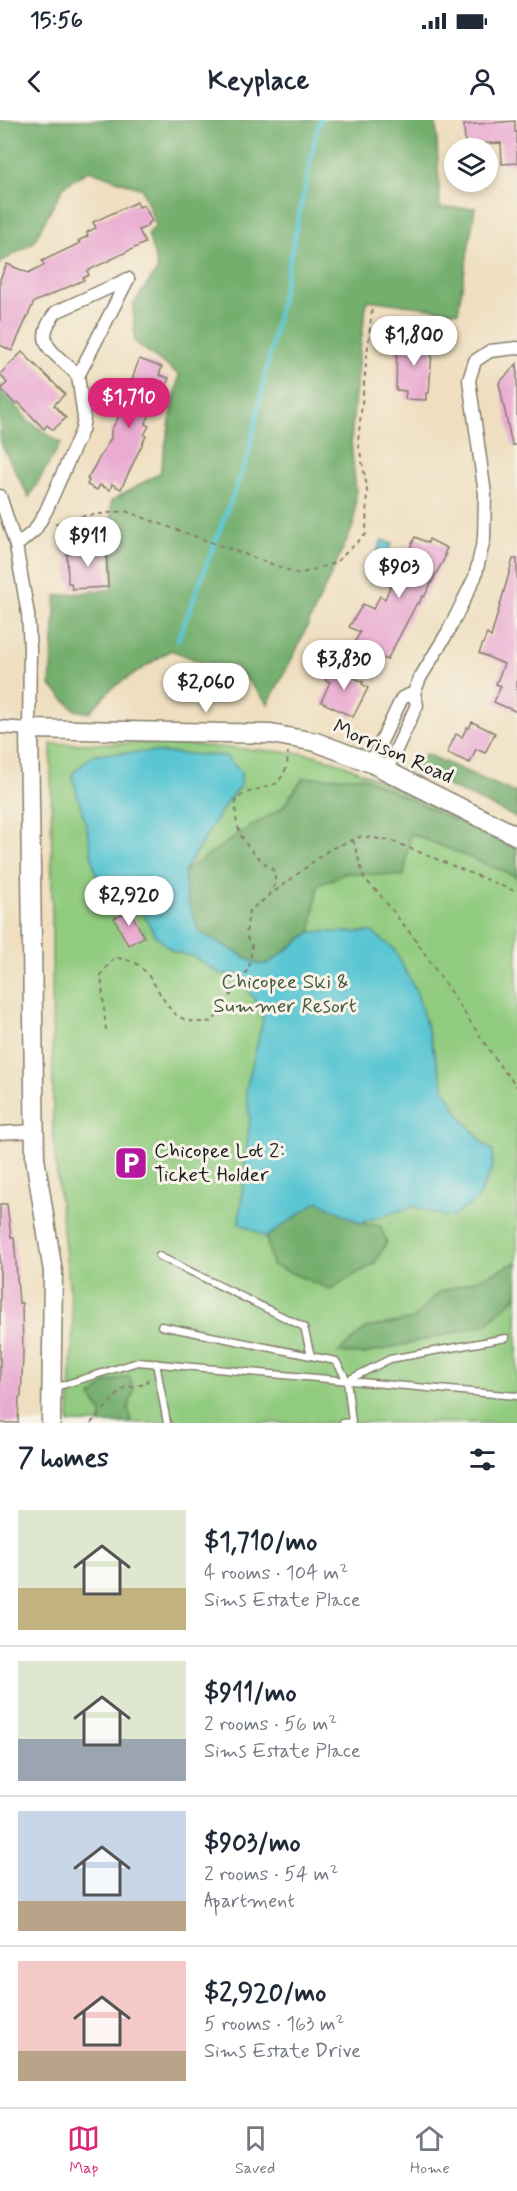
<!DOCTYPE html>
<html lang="en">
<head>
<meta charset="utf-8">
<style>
	:root { --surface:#fff; --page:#f6f6f7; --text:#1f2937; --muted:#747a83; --line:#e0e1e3; --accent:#db2777 }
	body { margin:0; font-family:Mynerve,sans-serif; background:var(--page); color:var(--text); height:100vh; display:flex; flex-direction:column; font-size:22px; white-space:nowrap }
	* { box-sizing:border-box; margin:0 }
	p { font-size:20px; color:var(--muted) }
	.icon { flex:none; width:33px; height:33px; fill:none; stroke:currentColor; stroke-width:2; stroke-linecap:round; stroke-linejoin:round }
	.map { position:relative; height:1303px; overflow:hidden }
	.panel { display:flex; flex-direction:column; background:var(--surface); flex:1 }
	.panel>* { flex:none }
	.controls { position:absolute; left:444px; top:18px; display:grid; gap:12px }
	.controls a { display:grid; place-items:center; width:54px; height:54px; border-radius:50%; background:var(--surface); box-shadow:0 3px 9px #0003; font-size:30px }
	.price { position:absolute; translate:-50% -51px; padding:0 14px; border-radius:21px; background:#fff; color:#222; font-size:20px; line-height:39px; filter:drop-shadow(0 2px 3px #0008) }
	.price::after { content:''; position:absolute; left:50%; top:36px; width:18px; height:14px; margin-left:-9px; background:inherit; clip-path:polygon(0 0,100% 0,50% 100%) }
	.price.selected { background:var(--accent); color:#fff }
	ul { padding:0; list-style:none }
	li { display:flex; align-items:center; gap:18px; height:150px; padding:0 18px }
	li+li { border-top:2px solid var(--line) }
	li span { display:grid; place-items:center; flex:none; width:168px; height:120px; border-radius:0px; color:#555 }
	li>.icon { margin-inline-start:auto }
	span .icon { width:72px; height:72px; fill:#fffc; stroke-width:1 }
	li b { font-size:26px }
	h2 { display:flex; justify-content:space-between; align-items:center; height:72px; padding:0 18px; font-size:26px }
	.status { display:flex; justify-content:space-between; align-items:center; height:42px; padding:0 30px; background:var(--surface); direction:ltr }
	.status svg { height:16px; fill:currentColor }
	header { display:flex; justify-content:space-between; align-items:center; height:78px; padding:0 18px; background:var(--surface); font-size:27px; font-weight:700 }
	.dock { display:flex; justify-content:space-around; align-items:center; height:84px; border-top:2px solid var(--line); background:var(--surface); font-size:16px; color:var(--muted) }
	.dock a { display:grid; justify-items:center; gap:3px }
	.dock .selected { color:var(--accent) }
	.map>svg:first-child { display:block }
	.green { fill:#91cb7f; stroke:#56744e; stroke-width:1.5 }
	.forest { fill:#74af6e; stroke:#486645; stroke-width:1.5 }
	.water { fill:#5ac6d3; stroke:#3b7178; stroke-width:1.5 }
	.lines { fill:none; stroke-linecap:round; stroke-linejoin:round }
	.stream { stroke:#5ac6d3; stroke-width:4.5 }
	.building { fill:#eaabd1 }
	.lane-casing { stroke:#867e6e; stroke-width:9 }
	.street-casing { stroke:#867e6e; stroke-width:15 }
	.secondary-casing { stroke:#867e6e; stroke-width:21 }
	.path { stroke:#867e6e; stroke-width:2; stroke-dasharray:4.5 4.5; stroke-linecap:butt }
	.lane { stroke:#fff; stroke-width:6 }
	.street { stroke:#fff; stroke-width:12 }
	.secondary { stroke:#fff; stroke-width:18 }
	.labels { text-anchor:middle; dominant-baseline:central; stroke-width:6; stroke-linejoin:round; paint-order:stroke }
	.street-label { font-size:21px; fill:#1c1c1c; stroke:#f7f3e8 }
	.park-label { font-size:21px; fill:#45593f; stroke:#f7f3e8 }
	.poi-label { font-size:21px; fill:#1c1c1c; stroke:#f7f3e8; text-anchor:start }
</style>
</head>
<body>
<div class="status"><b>15:56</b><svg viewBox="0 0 49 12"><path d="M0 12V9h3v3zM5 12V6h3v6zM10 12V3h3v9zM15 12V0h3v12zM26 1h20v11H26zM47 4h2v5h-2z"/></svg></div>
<header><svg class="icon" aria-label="back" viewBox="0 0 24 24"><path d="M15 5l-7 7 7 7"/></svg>Keyplace<svg class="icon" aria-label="person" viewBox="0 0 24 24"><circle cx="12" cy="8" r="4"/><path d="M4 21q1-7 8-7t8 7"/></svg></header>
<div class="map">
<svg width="517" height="1303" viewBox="0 0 517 1303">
	<rect width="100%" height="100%" fill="#f7f3e8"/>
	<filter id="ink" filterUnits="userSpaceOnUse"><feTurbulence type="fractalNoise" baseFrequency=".0167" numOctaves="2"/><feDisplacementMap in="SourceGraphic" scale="12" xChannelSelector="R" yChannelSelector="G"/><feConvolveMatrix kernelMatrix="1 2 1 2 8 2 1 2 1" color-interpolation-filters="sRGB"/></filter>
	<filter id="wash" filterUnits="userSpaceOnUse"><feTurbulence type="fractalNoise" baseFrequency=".008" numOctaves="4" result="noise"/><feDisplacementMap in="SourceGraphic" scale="24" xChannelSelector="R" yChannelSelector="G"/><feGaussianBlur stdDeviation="1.35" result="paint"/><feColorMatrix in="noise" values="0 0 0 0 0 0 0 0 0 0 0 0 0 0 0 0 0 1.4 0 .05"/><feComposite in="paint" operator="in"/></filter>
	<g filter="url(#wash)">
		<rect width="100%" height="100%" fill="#efdfc0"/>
		<polygon class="green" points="168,623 310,634 343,644 517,725 517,1303 69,1303 73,1201 53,1019 51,624"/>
		<g class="forest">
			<polygon points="0,0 436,0 440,88 475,88 458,192 367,180 358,243 351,321 356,373 354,404 295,533 268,584 235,546 201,542 171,530 113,567 89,593 75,590 50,565 56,476 113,469 111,381 160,353 179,255 135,222 133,185 158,149 148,114 156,105 142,69 89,50 64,66 33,123 2,141 0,145"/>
			<polygon points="0,264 27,300 61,323 29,377 0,322"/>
			<polygon points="426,634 515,673 517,670 517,698 408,647"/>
			<polygon points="362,657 517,729 517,757 410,713 404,756 346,753 318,765 311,812 268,844 258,844 199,812 187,779 184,752 240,713 282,688 303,658"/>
			<polygon points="318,1080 360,1103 380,1106 387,1122 374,1144 330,1169 272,1145 266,1117"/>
			<polygon points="517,1142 517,1176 485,1205 365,1234 338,1233 366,1208 413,1199 440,1172 484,1157"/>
			<polygon points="129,1256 134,1270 128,1288 132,1303 100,1303 101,1292 91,1277 106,1263"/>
		</g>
		<g class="water">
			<polygon points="382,420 392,424 382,445 373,442"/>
			<path d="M 150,632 L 225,636 L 241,652 L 241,665 L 228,680 L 184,752 L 187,779 L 199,812 L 258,844 L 268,844 L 311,812 L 372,812 L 394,829 L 417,873 L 445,970 L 459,994 L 483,1023 L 493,1031 L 493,1047 L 477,1080 L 452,1097 L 435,1094 L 415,1086 L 360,1103 L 318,1081 L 266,1117 L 239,1103 L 250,998 L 246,970 L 263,900 L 253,877 L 235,854 L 220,854 L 194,837 L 172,831 L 155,815 L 137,782 L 128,780 L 119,786 L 111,785 C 93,765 92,730 86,705 C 81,688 76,671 72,654 L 94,634 Z"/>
		</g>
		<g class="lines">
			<polyline class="stream" points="178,520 249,333 318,5 321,0"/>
		</g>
		<g id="blocks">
			<g class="building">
				<polygon points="515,1 515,12 517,12 517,43 502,44 501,23 465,24 464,5"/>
				<polygon points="137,82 139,87 144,85 152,101 147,104 148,106 139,110 145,123 87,151 89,155 83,158 84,160 34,182 12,231 0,225 0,159 7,144 28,153 44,145 42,141 80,123 78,121 88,116 87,112 96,108 93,102"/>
				<polygon points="400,216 433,218 429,273 426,273 426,280 405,279 406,271 396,270 397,225 399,225"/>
				<polygon points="22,232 65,274 54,285 66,298 53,310 47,305 44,309 18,282 15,284 1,269 7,263 0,254"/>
				<polygon points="139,239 162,247 159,255 169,258 164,272 162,271 145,304 149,306 144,315 146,316 121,369 112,364 110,370 100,365 97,370 87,365 89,360 87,359 111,318 111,311 121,292 126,295 138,266 131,263"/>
				<polygon points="517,244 517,325 512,325 499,263"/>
				<polygon points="415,417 428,423 429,419 447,428 444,435 446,435 424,477 422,476 419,484 417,483 387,540 354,524 360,512 349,507 363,484 373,489 380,476 385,479 395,455 390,453 398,435 406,438"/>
				<polygon points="106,427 108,467 72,469 71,463 68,463 67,434 70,434 70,428"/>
				<polygon points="513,439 517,439 517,592 494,582 501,566 496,564 504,544 479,533 487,514 491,517"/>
				<polygon points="333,543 351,552 349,555 363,562 362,564 368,568 353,597 321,582 330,562 325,560"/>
				<polygon points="472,602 495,613 485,633 476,629 470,643 447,633 456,614 462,617 467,607 469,608"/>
				<polygon points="130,790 144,817 128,825 114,798"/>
				<polygon points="0,1084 7,1084 11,1117 14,1117 19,1183 22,1183 23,1236 21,1277 19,1277 18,1303 0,1303"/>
			</g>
		</g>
	</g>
	<g filter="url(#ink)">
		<use href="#blocks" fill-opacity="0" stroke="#867e6e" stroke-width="1.5"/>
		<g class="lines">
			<defs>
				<g id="lane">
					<polyline points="159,1136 304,1207 311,1236"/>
					<polyline points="161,1206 336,1241 347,1260 352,1302 343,1303"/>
					<polyline points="156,1243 167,1303"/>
					<polyline points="348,1260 390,1239 506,1218"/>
					<polyline points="53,1268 138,1242 517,1276"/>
				</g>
				<g id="street">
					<path d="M 78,256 C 58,233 29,226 56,192 L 128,159"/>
					<polyline points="0,376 16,426 28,494 30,528 29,609 0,607"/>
					<polyline points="16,426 35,410 46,391 82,310 84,298 78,256 128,159"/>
					<polyline points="371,643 402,578 414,573"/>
					<polyline points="386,651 417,585 414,573 420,558 449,510 475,457 484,419 485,374 469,260 475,241 490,231 517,228"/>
					<polyline points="0,1013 34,1011"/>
				</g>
				<polyline id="secondary" points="51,1303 53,1152 35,1038 29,609 271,614 316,622 371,643 517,716"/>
			</defs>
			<use href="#lane" class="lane-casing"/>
			<use href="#street" class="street-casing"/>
			<use href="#secondary" class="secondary-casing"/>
			<g class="path">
				<polyline points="55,404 75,397 125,391 299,454 335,443 366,414 367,367 358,321 372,189"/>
				<polyline points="353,720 364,758 381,776 417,822 500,946 517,967"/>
				<path d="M 268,776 L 276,763 L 273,750 C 247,729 233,715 236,679 L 246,673 L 278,663 L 287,647 L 288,632"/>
				<path d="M 106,910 L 101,854 L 115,837 C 121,839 131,840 137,844 C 168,869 161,909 213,901 L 249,848 L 252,826 L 246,816 L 249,791 L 330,729 L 362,716 L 392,721 L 517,772"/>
				<polyline points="91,1303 124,1268 146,1264 148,1259"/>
			</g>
			<use href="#lane" class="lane"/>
			<use href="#street" class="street"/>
			<use href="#secondary" class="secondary"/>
		</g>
	</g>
	<defs>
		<symbol id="parking-square" viewBox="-11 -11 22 22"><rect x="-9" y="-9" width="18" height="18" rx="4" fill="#b5179e" stroke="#f7f3e8"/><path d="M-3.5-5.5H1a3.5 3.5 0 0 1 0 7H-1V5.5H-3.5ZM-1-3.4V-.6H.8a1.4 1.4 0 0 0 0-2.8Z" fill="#fff"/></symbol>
	</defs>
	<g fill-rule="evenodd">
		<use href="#parking-square" x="112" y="1024" width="38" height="38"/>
	</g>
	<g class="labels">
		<g class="street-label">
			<text transform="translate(393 632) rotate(24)">Morrison Road</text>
		</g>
		<g class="park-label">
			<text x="285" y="862">Chicopee Ski &amp;<tspan x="285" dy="24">Summer Resort</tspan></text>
		</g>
		<g class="poi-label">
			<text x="154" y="1031">Chicopee Lot 2:<tspan x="154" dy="24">Ticket Holder</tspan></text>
		</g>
	</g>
</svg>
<div class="controls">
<a><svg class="icon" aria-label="layers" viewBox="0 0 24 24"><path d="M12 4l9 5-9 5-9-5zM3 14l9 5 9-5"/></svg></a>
</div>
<b class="price" style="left:414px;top:247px">$1,800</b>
<b class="price selected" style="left:129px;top:309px">$1,710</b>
<b class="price" style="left:88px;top:448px">$911</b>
<b class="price" style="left:399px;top:479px">$903</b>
<b class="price" style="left:344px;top:571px">$3,830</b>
<b class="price" style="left:206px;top:594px">$2,060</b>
<b class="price" style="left:129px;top:807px">$2,920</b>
</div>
<section class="panel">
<h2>7 homes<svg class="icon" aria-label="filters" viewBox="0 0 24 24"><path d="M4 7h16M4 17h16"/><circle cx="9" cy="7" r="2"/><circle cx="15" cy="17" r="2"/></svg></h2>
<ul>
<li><span style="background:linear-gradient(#dfe7d0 65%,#c2b280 0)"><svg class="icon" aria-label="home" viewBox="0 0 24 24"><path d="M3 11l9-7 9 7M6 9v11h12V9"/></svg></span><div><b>$1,710/mo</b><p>4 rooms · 104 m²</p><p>Sims Estate Place</p></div></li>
<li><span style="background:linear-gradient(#dfe7d0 65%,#9aa5b1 0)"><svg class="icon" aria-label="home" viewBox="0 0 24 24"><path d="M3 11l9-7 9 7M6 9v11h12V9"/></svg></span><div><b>$911/mo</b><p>2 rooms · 56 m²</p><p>Sims Estate Place</p></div></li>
<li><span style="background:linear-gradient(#c9d6e8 75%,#b9a48a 0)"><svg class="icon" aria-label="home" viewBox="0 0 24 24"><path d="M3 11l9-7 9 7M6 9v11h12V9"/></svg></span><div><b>$903/mo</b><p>2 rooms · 54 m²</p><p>Apartment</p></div></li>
<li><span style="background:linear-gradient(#f6c9c9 75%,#b9a48a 0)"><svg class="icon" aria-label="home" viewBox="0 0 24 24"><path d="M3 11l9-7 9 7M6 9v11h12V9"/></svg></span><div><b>$2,920/mo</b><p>5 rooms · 163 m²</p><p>Sims Estate Drive</p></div></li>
</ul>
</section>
<nav class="dock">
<a class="selected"><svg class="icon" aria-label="map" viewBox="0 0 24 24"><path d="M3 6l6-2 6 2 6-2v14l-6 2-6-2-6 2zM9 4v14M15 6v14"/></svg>Map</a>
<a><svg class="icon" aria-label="saved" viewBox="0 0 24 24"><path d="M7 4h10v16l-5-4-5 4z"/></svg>Saved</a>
<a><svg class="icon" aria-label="home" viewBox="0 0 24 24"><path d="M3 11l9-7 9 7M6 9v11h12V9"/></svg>Home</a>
</nav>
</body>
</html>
